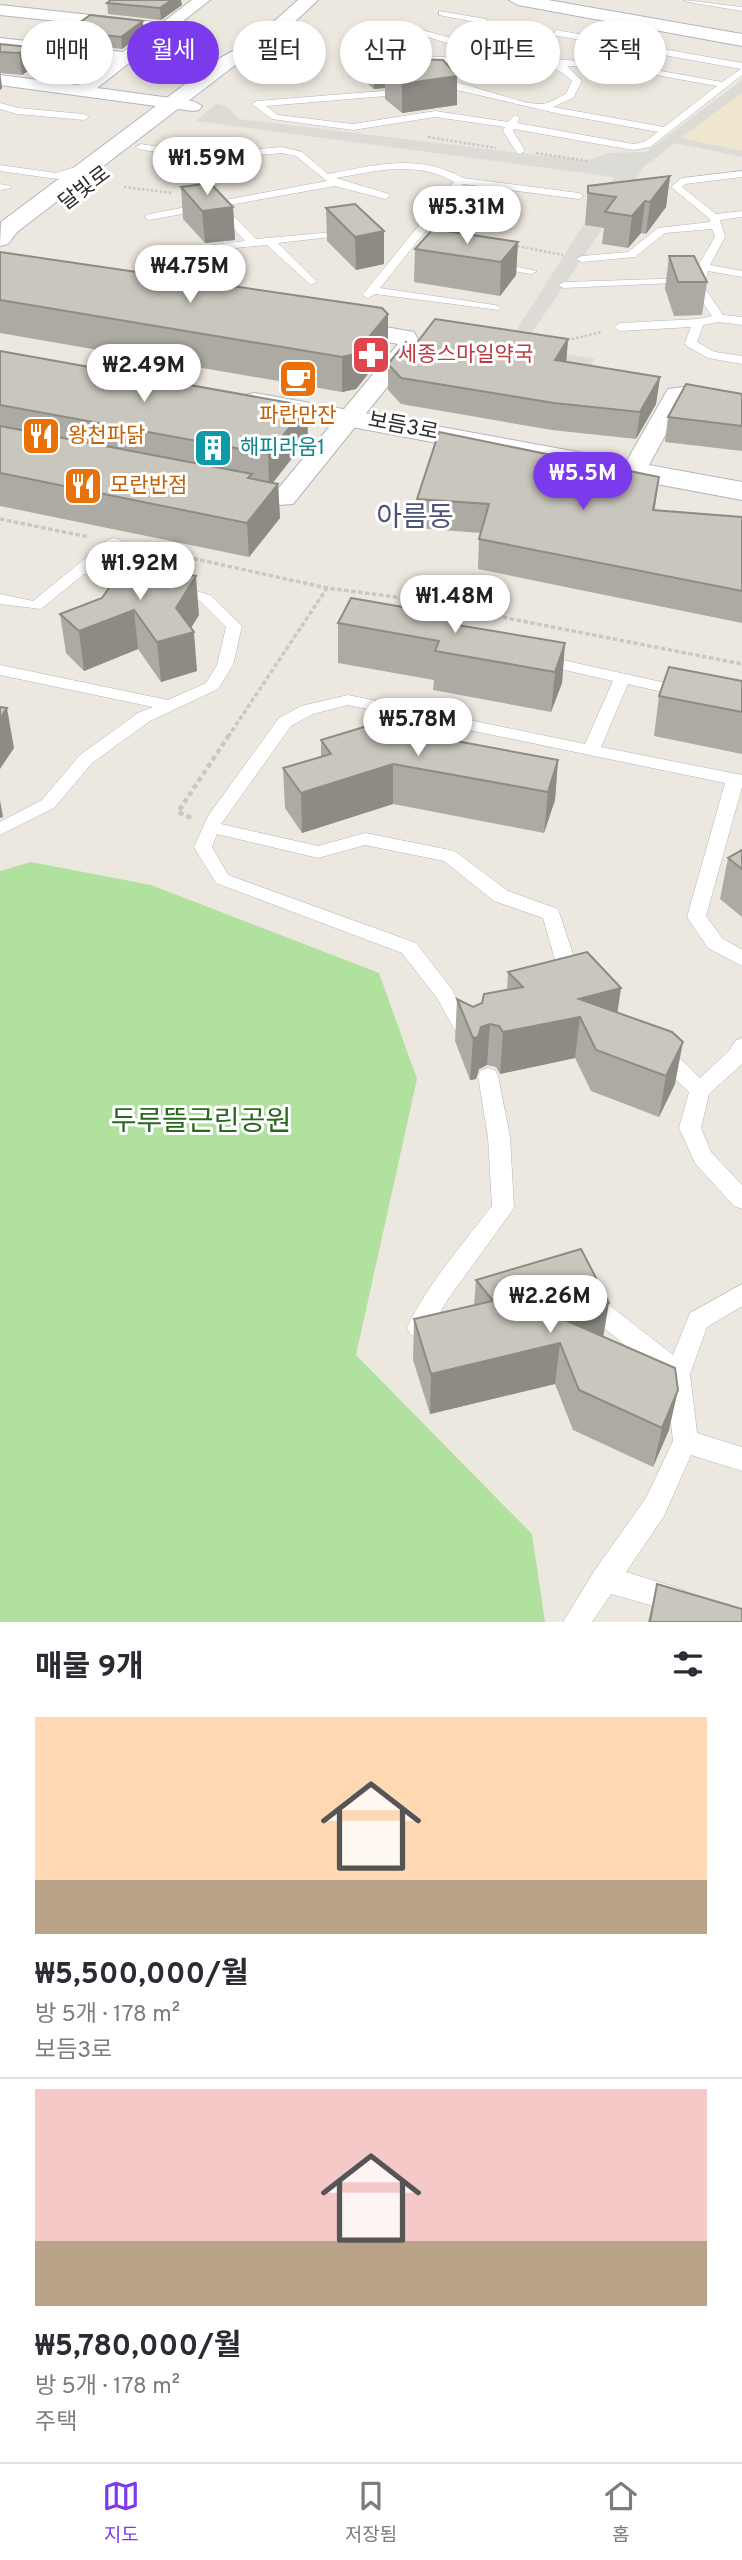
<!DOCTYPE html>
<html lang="ko">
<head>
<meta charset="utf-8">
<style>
	:root { --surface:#fff; --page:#f7f7f7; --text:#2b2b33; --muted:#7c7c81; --line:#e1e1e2; --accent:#7c3aed }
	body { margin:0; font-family:Overpass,"Noto Sans KR",sans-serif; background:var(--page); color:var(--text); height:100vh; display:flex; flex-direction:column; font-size:26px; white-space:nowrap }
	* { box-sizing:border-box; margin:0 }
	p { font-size:23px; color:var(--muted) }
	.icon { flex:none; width:38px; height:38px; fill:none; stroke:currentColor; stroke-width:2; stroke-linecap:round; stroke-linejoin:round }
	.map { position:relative; height:1622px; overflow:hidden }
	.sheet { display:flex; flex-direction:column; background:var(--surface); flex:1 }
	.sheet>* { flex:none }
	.hud { position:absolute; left:21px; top:21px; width:700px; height:63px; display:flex; gap:14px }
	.price { position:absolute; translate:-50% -60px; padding:0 16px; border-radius:24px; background:#fff; color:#222; font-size:23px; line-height:46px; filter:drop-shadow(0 2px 4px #0008) }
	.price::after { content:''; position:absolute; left:50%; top:42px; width:21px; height:16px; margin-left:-10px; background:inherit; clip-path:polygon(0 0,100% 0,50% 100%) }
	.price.active { background:var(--accent); color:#fff }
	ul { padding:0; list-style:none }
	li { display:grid; align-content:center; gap:14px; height:371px; padding:0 35px }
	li+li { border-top:2px solid var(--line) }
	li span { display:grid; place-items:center; height:217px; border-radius:0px; color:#555 }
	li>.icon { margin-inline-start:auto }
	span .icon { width:126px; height:126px; fill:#fffc; stroke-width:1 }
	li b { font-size:30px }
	h2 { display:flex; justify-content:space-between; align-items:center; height:84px; padding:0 35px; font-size:30px }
	.chip { padding:0 24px; border-radius:32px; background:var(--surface); box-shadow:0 4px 10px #0003; font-size:24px; line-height:63px }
	.chip.active { background:var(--accent); color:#fff }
	.tab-bar { display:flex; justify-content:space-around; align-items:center; height:98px; border-top:2px solid var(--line); background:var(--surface); font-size:19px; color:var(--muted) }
	.tab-bar a { display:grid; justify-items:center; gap:4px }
	.tab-bar .active { color:var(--accent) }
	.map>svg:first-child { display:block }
	.education { fill:#eee6cf }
	.green { fill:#b0e19e }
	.plaza { fill:#dddbd6 }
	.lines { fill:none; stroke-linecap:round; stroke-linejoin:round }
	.service-casing { stroke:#b2b4bf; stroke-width:1 }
	.minor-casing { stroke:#b2b4bf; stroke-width:2 }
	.tertiary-casing { stroke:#b2b4bf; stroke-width:2 }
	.path-far2 { stroke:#c8c8c8; stroke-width:2.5; stroke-dasharray:2.5 2; stroke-linecap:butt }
	.path-far1 { stroke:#c8c8c8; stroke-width:3.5; stroke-dasharray:4.5 2.5; stroke-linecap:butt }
	.path { stroke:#c8c8c8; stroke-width:4.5; stroke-dasharray:5 3.5; stroke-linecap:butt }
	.service { fill:#fff; fill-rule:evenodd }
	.minor { fill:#fff; fill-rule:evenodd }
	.tertiary { fill:#fff; fill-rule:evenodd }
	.wall { fill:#adaaa3 }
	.shaded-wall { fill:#8d8b84 }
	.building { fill:#c9c6bd; stroke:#8d8b84; stroke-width:2 }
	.labels { text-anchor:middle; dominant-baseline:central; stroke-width:6; stroke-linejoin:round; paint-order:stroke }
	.far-street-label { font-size:21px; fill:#2c2c2c; stroke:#fff }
	.far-health-label { font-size:21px; fill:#be3a42; stroke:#fff; text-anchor:start }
	.far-food-label { font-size:21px; fill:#c56008; stroke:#fff; text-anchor:start }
	.far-culture-label { font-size:21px; fill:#0d838f; stroke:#fff; text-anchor:start }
	.quarter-label { font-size:28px; fill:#4e537c; stroke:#fff }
	.near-park-label { font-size:28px; fill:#28681d; stroke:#fff }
</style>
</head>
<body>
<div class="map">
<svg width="742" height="1622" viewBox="0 0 742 1622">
	<rect width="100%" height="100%" fill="#ede8df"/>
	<polygon class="education" points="742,93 742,151 680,138"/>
	<polygon class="green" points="31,862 151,885 379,973 417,1079 356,1355 532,1534 545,1622 0,1622 0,871"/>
	<polygon class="plaza" points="742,80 742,93 680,138 742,151 742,157 675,143 644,167 527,340 535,349 595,359 590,368 443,344 512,337 614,177 196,121 216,104 226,106 239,119 587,161 607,153 646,152"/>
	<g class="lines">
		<defs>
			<g id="service">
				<polygon points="684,0 742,7 742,11 688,2"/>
				<path d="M 439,11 L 486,19 L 494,30 L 490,38 L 469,43 L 494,52 L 494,56 L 617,63 L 722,82 L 741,69 L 553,35 L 556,30 L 742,63 L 742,75 L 650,147 L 633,150 L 514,129 L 513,131 L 525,151 L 520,154 L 517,153 L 503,131 L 505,127 L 435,117 L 353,130 L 272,119 L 252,104 L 257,101 L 407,89 L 412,92 L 410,94 L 266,106 L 278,115 L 353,124 L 435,111 L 508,122 L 515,115 L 520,118 L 517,123 L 633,144 L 644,142 L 658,132 L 560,114 L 431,84 L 429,82 C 446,72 516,105 541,104 C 549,104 559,97 566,94 L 572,81 C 538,44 462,69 416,62 L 415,60 L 419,57 L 488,56 L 406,30 L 410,27 L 460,40 L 484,34 L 486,30 L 480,23 L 439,15 ZM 567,66 L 617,68 L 717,86 L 664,127 L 553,107 L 573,98 L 582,81 Z"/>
				<polygon points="352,65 383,70 387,73 383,76 349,70 349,66"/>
				<polygon points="0,103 18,108 84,114 89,117 84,120 17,114 0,109"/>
				<path d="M 141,144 L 205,154 L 282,147 L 302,152 L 328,174 C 377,165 417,153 463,178 L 579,193 L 584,196 L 579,199 L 463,184 L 380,288 L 495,305 L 501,308 L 499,310 L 375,294 L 368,298 L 362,295 L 364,293 L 454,182 C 416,160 377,171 336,178 L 389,194 L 390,196 L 385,199 L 335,186 L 224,206 L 256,239 L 334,232 L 335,234 L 330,237 L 278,243 L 317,282 L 311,285 L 267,245 L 193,252 L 192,250 L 197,247 L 245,241 L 215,208 L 149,220 L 144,217 L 149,214 L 327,181 L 296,156 L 282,153 L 205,160 L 138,149 L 136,147 Z"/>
				<polygon points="85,164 90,167 89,169 57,179 0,171 0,165 56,173"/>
				<polygon points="742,171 742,177 685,184 682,187 716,214 742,211 742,217 720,220 725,237 710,265 742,271 742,277 708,271 704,287 723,315 742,317 742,325 719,322 703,325 697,342 715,352 742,356 742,364 708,358 687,346 685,343 691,327 620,331 614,327 620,323 698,319 712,316 692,287 694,282 564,288 558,285 564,282 689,278 694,280 699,264 715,237 712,229 665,233 635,257 582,262 576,259 582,256 628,252 658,228 710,222 709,218 671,187 682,178"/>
				<polygon points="0,184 10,186 11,188 0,190"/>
				<polygon points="494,262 537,271 531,274 490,267 488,265"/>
				<polygon points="114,538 119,539 121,542 119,545 93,567 144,576 146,579 144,582 84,574 41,609 0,604 0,594 33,601 109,539"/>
				<polygon points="176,585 210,595 242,626 233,665 218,689 150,721 92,763 54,808 0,835 0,822 42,800 80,755 138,713 153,707 0,675 0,665 168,700 206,683 217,665 226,627 200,601 171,592 169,589"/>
				<polygon points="540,655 684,687 692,692 684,697 628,684 601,747 742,775 742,787 706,916 722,938 742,950 742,966 708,948 687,917 725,783 348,705 313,714 291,726 221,824 318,846 365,833 450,850 456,852 508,891 558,909 574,957 588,974 585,979 571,979 555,960 543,918 494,901 444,861 365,845 318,858 217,834 212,847 228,875 416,943 451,988 478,1036 475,1041 468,1044 461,1041 437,998 402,953 216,883 194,847 208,816 279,718 301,706 348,695 585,744 613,681 534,663 532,660 534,657"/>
				<path d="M 742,1038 L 742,1064 L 709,1094 L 701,1128 L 711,1152 L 742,1185 L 742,1209 L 734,1206 L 695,1163 L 679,1128 L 689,1092 L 651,1055 L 654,1050 C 671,1044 688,1067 700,1078 L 729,1051 L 735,1041 Z"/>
				<path d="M 488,1068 L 495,1070 L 498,1076 L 510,1137 L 514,1208 L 448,1299 L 427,1335 L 419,1338 L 411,1335 L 407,1328 C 428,1283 462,1245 492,1206 L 488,1137 L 478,1076 L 481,1070 Z"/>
				<polygon points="742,1284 742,1306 707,1327 690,1374 697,1433 742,1447 742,1471 691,1455 664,1516 626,1572 684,1590 688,1599 684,1608 675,1612 611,1594 592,1622 563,1622 595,1570 646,1498 673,1441 666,1379 592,1318 588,1311 592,1304 600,1301 608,1304 673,1355 690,1313"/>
			</g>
			<g id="minor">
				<polygon points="192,0 210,0 97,88 193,101 202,106 199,110 193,111 0,85 0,75 78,85 112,60 0,48 0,38 123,52 151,31 0,15 0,5 162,23"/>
				<polygon points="346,320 414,332 421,345 293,504 263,506 227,499 223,493 227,487 236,485 277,490 398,344 338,332 335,327 338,322"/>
				<polygon points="691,386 742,394 742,408 684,401 643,476 634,479 625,476 621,471 668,389"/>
			</g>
			<g id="tertiary">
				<polygon points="298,0 318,0 266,49 234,66 17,232 8,244 0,246 1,222 220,58 252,41"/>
				<polygon points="509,0 548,0 742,34 742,46 518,5"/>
				<polygon points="255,393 742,482 742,500 245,407 241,401 245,395"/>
			</g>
		</defs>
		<use href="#service" class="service-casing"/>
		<use href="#minor" class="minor-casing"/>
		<use href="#tertiary" class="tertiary-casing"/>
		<g class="path-far2">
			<polyline points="428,137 496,148"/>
			<polyline points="536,153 588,161"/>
			<polyline points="124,187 173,193"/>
			<polyline points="513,245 563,255"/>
			<polyline points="563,341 602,332"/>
		</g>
		<g class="path-far1">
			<polyline points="0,519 89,537"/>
			<polyline points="132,545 327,588 404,598 742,664"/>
			<polyline points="228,737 327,588"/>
		</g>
		<polyline class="path" points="191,818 178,812 229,735"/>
		<use href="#service" class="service"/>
		<use href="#minor" class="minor"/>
		<use href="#tertiary" class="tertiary"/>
	</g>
	<g class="wall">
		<polygon points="107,3 182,5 161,20 108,14"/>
		<polygon points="68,31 144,33 122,49 70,43"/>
		<polygon points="0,44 29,47 31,69 22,75 0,73 2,88 0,90"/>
		<polygon points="360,49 417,59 457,76 457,105 402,113 385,99 385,88 374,89 360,77"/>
		<polygon points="670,176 666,207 646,234 641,233 628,248 602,244 604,228 585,225 588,186"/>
		<polygon points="181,187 233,207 235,240 205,243 183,219"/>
		<polygon points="326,208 384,264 356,270 327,241"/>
		<polygon points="518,242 516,275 500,296 414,282 415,249"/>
		<polygon points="0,252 388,349 356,389 342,392 0,333"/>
		<polygon points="669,256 707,282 702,315 674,316 665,289"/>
		<polygon points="568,339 566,361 660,377 656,404 636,439 552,430 401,404 388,390 388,364 413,348"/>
		<polygon points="0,351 308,438 273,483 278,484 280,518 249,557 0,506"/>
		<polygon points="742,394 742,451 665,442 668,417"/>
		<polygon points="417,499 654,510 742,517 742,623 478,569 479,539 481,533 417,528"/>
		<polygon points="102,598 199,615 191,628 197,671 161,682 138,649 84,671 66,653 60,614"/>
		<polygon points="338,623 454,624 565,643 562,683 551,712 433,690 434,680 338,663"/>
		<polygon points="742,681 742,754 654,736 659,696"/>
		<polygon points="321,740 558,760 555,800 544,833 393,804 302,833 285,808 283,768 321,757"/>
		<polygon points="742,850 742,917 720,899 728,858"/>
		<polygon points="508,972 618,1013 675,1084 659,1117 591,1091 575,1058 500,1074 496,1067 487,1065 479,1069 476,1079 470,1080 455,1041 457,999 473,1007 507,990"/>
		<polygon points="476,1280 603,1337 669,1430 653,1467 573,1430 555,1384 430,1414 413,1360 414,1319 474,1305"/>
		<polygon points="657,1584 742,1622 648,1622"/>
	</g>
	<g class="shaded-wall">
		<polygon points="172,0 181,0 182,5 161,20 160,8"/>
		<polygon points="143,21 144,33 122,49 121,37"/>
		<polygon points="29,47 31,69 22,75 19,53"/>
		<polygon points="407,58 407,83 457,76 457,105 402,113 402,84 385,70 385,88 374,89 374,60"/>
		<polygon points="0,70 2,88 0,90"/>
		<polygon points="670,176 666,207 646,234 650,202"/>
		<polygon points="645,201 641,233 628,248 632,216"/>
		<polygon points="233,207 235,240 205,243 202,211"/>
		<polygon points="384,231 384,264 356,270 355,237"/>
		<polygon points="518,242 516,275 500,296 501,262"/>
		<polygon points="388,314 388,349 356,389 342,392 342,357"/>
		<polygon points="568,339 566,365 555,360"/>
		<polygon points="660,377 656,404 636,439 640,412"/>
		<polygon points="307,406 308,438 269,487 268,454"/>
		<polygon points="659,477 655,507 649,540 653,510"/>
		<polygon points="278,484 280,518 249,557 247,523"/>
		<polygon points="196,576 199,615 187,634 194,632 197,671 161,682 157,642 176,608"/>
		<polygon points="134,610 138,649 84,671 79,631"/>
		<polygon points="565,643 562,683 551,712 555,672"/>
		<polygon points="7,708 14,748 0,769 0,718"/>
		<polygon points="558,760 555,800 544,833 548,792"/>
		<polygon points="393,764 393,804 302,833 301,793"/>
		<polygon points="0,800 3,817 0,818"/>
		<polygon points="621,988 615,1030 580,1017 575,1058 500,1074 503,1032 579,999"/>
		<polygon points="490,1024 487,1065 479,1069 476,1079 470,1080 473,1038 481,1027"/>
		<polygon points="683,1042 675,1084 659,1117 666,1076"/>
		<polygon points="609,1303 602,1344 560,1343 555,1384 430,1414 431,1374 560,1318"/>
		<polygon points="678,1390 669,1430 653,1467 662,1428"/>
	</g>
	<g class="building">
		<polygon points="111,0 172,0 160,8 107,3"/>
		<polygon points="90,15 143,21 121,37 68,31"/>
		<polygon points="0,44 29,47 19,53 0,52"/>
		<polygon points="360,49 417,59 443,60 457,76 402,84 385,70 411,68 414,65 414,61 407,58 374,60"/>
		<polygon points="670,176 650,202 645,201 632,216 605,212 616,197 588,193 588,186"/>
		<polygon points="210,183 233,207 202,211 181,187"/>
		<polygon points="355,204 384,231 355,237 326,208"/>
		<polygon points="433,229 518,242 501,262 415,249"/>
		<polygon points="0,252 382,308 388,314 355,354 342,357 0,300"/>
		<polygon points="669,256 694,256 707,282 678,282"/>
		<polygon points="435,319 568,339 555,360 660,377 640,412 554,403 401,378 388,364 406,342 413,348"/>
		<polygon points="0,351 307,406 268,454 0,405"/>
		<polygon points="686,384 742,394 742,426 668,417"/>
		<polygon points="0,426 252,474 248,478 278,484 247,523 0,473"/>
		<polygon points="439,432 659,477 653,510 742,517 742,591 479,539 489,504 417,499"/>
		<polygon points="125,565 196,576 176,608 194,632 157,642 134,610 79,631 60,614 102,598"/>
		<polygon points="351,598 455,616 451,624 565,643 555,672 435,651 439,641 338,623"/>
		<polygon points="669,667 742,681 742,712 659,696"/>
		<polygon points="0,707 7,708 0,718"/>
		<polygon points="410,713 429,736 558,760 548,792 393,764 301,793 283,768 331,754 321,740"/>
		<polygon points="742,850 742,869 728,858"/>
		<polygon points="587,952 621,988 579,999 672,1032 683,1042 666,1076 596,1050 580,1017 503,1032 499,1026 490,1024 481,1027 478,1037 473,1038 457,999 473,1007 482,1003 484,994 523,987 508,972"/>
		<polygon points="581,1249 609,1303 560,1318 675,1368 678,1390 662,1428 579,1390 560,1343 431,1374 414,1319 493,1301 476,1280"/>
		<polygon points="657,1584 742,1609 742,1622 650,1622"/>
	</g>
	<defs>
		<symbol id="pharmacy-square" viewBox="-11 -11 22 22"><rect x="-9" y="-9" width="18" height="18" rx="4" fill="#e0444e" stroke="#fff"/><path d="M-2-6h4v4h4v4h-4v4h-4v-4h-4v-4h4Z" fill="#fff"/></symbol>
		<symbol id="cafe-square" viewBox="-11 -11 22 22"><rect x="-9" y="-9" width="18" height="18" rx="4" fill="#e8710a" stroke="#fff"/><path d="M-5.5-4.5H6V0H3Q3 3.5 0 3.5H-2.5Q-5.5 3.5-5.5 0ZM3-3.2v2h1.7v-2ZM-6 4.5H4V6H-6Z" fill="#fff"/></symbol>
		<symbol id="restaurant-square" viewBox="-11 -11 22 22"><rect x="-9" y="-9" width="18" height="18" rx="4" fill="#e8710a" stroke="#fff"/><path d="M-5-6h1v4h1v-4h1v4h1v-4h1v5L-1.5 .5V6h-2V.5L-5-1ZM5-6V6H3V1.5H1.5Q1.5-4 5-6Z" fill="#fff"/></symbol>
		<symbol id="building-square" viewBox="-11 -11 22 22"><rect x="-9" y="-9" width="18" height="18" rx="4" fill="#0f9aa8" stroke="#fff"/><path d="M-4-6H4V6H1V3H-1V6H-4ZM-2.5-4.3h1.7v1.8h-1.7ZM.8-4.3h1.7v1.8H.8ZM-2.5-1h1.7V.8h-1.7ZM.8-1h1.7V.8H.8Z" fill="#fff"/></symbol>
	</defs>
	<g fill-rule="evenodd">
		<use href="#pharmacy-square" x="349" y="333" width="44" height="44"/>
		<use href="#cafe-square" x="276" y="357" width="44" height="44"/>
		<use href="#restaurant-square" x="19" y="414" width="44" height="44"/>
		<use href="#building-square" x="191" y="426" width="44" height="44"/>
		<use href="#restaurant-square" x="61" y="464" width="44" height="44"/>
	</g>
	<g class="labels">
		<g class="far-street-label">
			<text transform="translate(85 189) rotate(-37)">달빛로</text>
			<text transform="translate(403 427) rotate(11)">보듬3로</text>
		</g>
		<g class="far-health-label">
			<text x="398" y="355">세종스마일약국</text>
		</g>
		<g class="far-food-label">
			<text x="298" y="416" text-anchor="middle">파란만잔</text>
			<text x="68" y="436">왕천파닭</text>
			<text x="110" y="486">모란반점</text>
		</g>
		<g class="far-culture-label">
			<text x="240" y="448">해피라움1</text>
		</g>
		<g class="quarter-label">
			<text x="415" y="519">아름동</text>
		</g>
		<g class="near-park-label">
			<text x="201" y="1123">두루뜰근린공원</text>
		</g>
	</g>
</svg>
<b class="price" style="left:207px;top:197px">₩1.59M</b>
<b class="price" style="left:467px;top:246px">₩5.31M</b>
<b class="price" style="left:190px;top:305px">₩4.75M</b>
<b class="price" style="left:144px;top:404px">₩2.49M</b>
<b class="price active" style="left:583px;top:512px">₩5.5M</b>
<b class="price" style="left:140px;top:602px">₩1.92M</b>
<b class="price" style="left:455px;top:635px">₩1.48M</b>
<b class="price" style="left:418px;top:758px">₩5.78M</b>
<b class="price" style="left:550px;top:1335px">₩2.26M</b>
<div class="hud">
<a class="chip">매매</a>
<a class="chip active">월세</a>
<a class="chip">필터</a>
<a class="chip">신규</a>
<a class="chip">아파트</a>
<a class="chip">주택</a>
</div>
</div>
<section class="sheet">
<h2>매물 9개<svg class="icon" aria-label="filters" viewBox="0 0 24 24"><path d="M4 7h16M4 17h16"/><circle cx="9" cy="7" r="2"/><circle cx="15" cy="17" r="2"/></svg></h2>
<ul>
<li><span style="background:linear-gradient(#ffd9b3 75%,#b9a48a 0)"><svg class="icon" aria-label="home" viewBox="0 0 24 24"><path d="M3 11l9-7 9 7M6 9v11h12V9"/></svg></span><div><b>₩5,500,000/월</b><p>방 5개 · 178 m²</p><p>보듬3로</p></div></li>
<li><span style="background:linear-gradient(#f6c9c9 70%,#b9a48a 0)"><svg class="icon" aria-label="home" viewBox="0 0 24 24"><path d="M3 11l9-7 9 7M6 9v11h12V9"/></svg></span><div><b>₩5,780,000/월</b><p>방 5개 · 178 m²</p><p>주택</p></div></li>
</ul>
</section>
<nav class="tab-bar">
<a class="active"><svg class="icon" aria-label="map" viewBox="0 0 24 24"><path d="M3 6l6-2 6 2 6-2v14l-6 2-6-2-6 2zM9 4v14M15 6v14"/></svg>지도</a>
<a><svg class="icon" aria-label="saved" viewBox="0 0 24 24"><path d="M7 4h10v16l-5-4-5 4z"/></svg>저장됨</a>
<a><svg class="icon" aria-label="home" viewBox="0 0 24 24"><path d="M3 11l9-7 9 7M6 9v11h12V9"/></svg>홈</a>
</nav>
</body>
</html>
